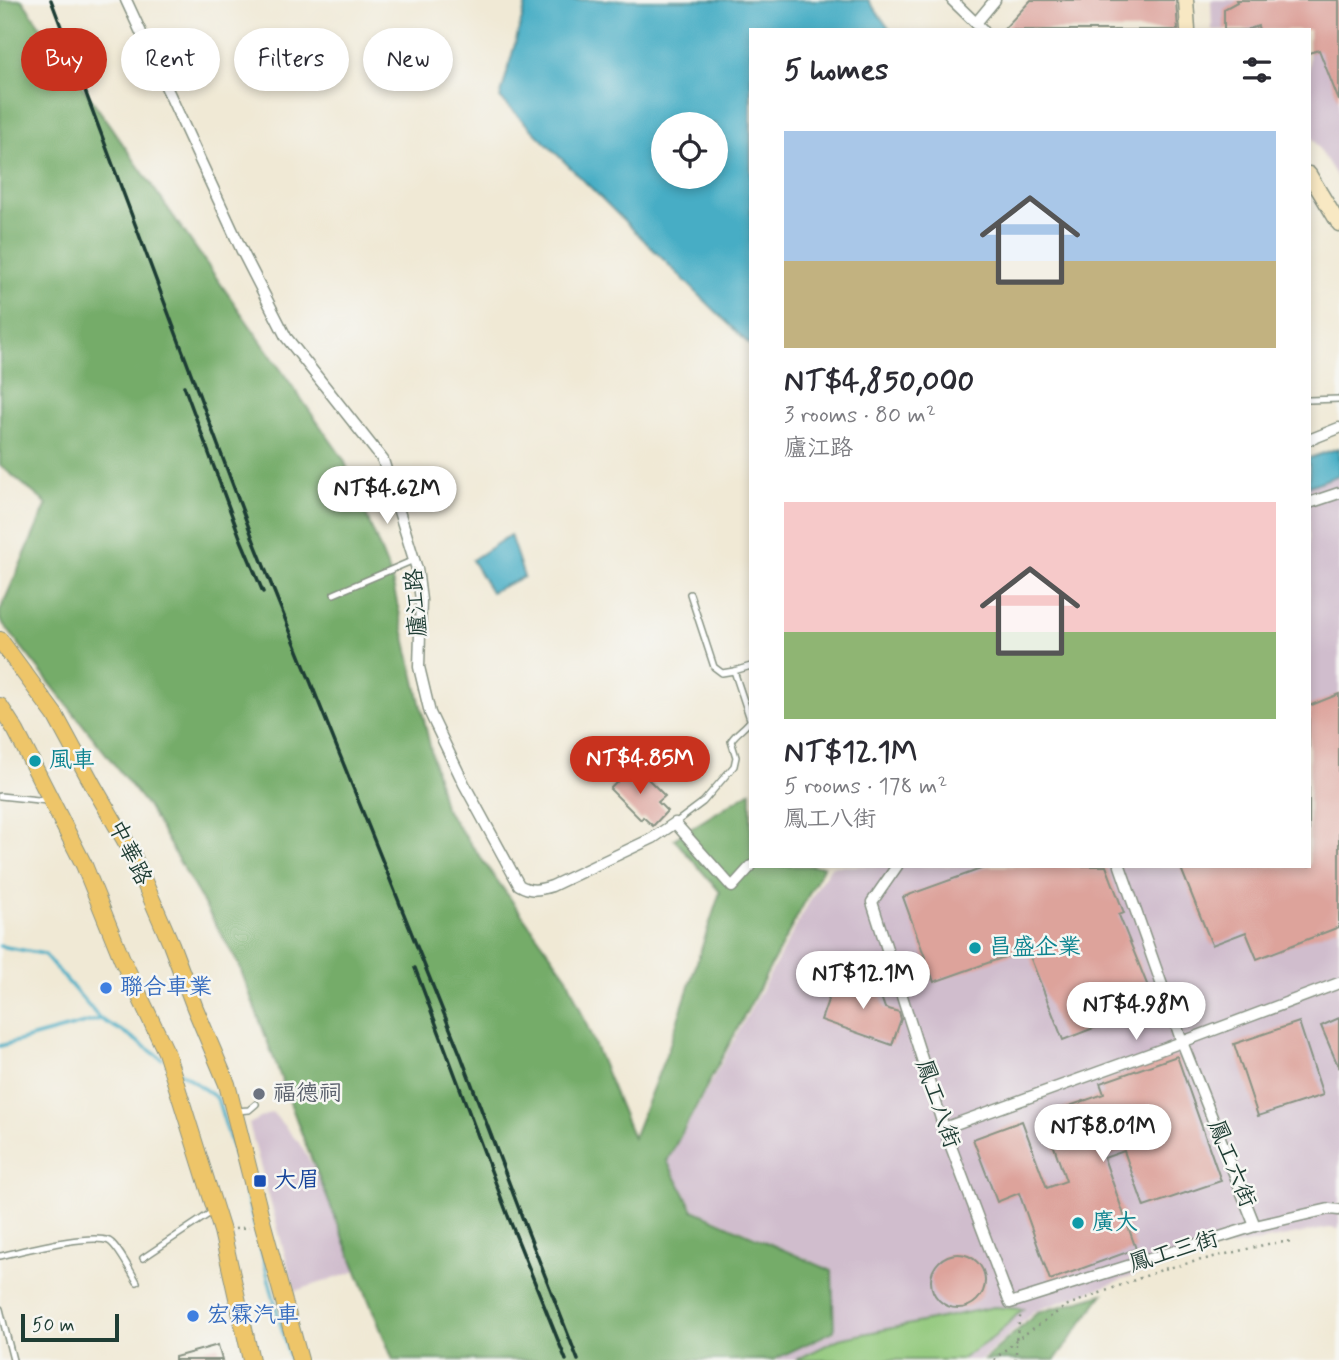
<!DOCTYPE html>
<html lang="en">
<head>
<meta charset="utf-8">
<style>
	:root { --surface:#fff; --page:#f7f7f7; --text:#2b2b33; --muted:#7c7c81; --accent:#c8321e }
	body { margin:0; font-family:Mynerve,"LXGW WenKai TC",sans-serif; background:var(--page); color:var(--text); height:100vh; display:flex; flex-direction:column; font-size:26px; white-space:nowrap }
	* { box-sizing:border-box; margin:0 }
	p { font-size:23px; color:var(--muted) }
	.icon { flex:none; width:38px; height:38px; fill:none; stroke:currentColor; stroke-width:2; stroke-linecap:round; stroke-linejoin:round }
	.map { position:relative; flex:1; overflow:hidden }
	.drawer { position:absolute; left:749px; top:28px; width:562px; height:840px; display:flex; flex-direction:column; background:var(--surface); border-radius:0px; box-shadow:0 4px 10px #0003 }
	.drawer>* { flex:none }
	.guide { position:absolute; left:21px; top:28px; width:623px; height:63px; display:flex; gap:14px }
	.controls { position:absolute; left:651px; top:112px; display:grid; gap:14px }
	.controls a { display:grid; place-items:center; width:77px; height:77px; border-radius:50%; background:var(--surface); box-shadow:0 4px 10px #0003; font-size:35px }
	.scale { position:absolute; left:21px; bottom:18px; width:98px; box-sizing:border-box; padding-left:7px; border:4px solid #1f3d34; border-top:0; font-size:19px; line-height:24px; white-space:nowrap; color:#1f3d34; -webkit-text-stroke:5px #f6f6f2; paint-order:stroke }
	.price { position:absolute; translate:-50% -60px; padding:0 16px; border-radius:24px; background:#fff; color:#222; font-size:23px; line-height:46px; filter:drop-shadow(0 2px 4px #0008) }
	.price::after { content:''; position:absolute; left:50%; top:42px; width:21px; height:16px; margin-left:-10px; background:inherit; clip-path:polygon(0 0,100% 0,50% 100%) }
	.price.current { background:var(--accent); color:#fff }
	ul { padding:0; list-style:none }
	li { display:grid; align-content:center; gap:14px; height:371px; padding:0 35px }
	li span { display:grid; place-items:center; height:217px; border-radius:0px; color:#555 }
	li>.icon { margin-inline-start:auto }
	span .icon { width:126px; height:126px; fill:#fffc; stroke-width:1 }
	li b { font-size:30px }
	h2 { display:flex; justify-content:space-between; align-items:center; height:84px; padding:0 35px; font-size:30px }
	.tag { padding:0 24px; border-radius:32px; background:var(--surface); box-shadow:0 4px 10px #0003; font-size:24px; line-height:63px }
	.tag.current { background:var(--accent); color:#fff }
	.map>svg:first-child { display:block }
	.industrial { fill:#d0bdcd }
	.green { fill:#90c779; stroke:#588256; stroke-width:2 }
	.forest { fill:#74ac69; stroke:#4a744e; stroke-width:2 }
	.water { fill:#46adc5; stroke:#32757c; stroke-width:2; fill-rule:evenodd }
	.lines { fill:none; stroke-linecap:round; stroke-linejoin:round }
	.stream { stroke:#46adc5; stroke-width:3.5 }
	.building { fill:#dda39b }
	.lane-casing { stroke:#889384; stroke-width:8 }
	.street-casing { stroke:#889384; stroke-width:13 }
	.secondary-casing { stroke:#889384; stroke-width:17 }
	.primary-casing { stroke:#889384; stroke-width:18 }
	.path { stroke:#889384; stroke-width:2.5; stroke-dasharray:2 5; stroke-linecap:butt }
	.lane { stroke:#fff; stroke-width:5 }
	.street { stroke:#fff; stroke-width:10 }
	.secondary { stroke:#f8e8c3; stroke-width:14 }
	.primary { stroke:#eec569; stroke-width:16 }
	.rail { stroke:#1f3d34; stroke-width:3.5 }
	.culture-dot { fill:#0f9aa8; stroke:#f6f6f2; stroke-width:2.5 }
	.shop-dot { fill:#3f7fe0; stroke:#f6f6f2; stroke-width:2.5 }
	.worship-dot { fill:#6b7280; stroke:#f6f6f2; stroke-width:2.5 }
	.transit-dot { fill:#1a4fb4; stroke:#f6f6f2; stroke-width:2.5 }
	.labels { text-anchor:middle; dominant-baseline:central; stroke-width:5; stroke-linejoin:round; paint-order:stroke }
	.street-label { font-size:23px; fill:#1f3d34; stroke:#f6f6f2 }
	.culture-label { font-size:23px; fill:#0d838f; stroke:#f6f6f2; text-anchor:start }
	.shop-label { font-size:23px; fill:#366cbe; stroke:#f6f6f2; text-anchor:start }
	.worship-label { font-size:23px; fill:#5b616d; stroke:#f6f6f2; text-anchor:start }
	.transit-label { font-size:23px; fill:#164399; stroke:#f6f6f2; text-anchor:start }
</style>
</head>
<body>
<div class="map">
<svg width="1339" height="1360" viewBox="0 0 1339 1360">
	<rect width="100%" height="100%" fill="#f6f6f2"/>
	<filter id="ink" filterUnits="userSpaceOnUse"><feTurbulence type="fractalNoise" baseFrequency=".0143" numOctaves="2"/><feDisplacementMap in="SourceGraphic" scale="14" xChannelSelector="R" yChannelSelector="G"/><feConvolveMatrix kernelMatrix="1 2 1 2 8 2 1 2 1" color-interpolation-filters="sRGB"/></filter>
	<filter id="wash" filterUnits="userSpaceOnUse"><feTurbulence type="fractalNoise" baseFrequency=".00686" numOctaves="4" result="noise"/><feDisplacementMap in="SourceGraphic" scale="28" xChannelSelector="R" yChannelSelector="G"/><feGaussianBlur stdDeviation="1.57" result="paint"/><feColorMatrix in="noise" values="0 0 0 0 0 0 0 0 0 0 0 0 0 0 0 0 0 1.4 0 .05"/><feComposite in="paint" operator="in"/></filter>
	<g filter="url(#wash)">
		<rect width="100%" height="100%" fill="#f0e9d5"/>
		<g class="industrial">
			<polygon points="1211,0 1339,0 1339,180 1309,133 1309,30 1212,30"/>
			<polygon points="1339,450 1339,1229 1329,1228 1197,1253 1035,1311 981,1360 775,1360 835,1332 833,1270 694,1209 668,1161 819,884 832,866 1309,866 1309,462"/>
			<polygon points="272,1112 299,1143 373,1266 295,1291 249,1124"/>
		</g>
		<polygon class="green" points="994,1307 1023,1309 994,1337 960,1360 796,1360 839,1339"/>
		<g class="forest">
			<polygon points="0,0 22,0 344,460 391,576 444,807 567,977 633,1138 669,1047 720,892 674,839 751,791 751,866 824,866 667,1161 693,1210 832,1271 834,1331 773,1360 393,1360 307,1148 239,965 148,807 0,620 0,611 47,504 0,465"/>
			<polygon points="1103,1294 1055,1360 984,1360 1037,1313"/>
		</g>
		<g class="water">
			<path d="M 527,0 L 868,0 L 890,30 L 751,30 L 751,346 L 500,98 ZM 663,124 L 716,124 L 716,177 L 663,177 Z"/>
			<polygon points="1339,448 1339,475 1309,486 1309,458"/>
			<polygon points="510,535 524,577 491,592 472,560"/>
		</g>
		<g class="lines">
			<g class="stream">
				<polyline points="0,946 44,954 100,1019 127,1034 162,1059"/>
				<polyline points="0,1046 100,1019"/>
				<polyline points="177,1070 217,1098 242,1178 290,1360"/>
			</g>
		</g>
		<g id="blocks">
			<g class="building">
				<polygon points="1031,0 1176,0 1178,30 1003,30"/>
				<polygon points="1236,0 1339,0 1339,101 1319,50 1309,53 1309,30 1259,30 1258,26 1246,30 1224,30 1224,9 1237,2"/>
				<polygon points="1339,694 1339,927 1257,959 1246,932 1212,945 1180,866 1309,866 1309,706"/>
				<polygon points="634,765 665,796 658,802 667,811 653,826 643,817 641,820 610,789"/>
				<polygon points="989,866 1106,866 1124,913 1119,915 1155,1004 1063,1040 1027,949 934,982 903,897"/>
				<polygon points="872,972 885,1008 899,1012 901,1019 892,1045 821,1020 832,989 854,997 849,981"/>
				<polygon points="1339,1018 1339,1068 1321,1026"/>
				<polygon points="1299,1022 1323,1095 1258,1116 1234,1044"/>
				<polygon points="1177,1056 1221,1181 1144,1207 1124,1151 1104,1158 1136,1249 1050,1280 1019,1193 997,1202 973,1139 1022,1121 1047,1188 1066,1181 1043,1115 1104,1094 1100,1083"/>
				<circle cx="958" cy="1281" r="27"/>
				<polygon points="218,1345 222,1360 175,1360 175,1357"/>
			</g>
		</g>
	</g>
	<g filter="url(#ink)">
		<use href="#blocks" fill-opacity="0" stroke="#889384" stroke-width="2"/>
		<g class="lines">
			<defs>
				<g id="lane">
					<polyline points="1309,400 1339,399"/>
					<polyline points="334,594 414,560"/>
					<polyline points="690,594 714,667 722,673 734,671"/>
					<polyline points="750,719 734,671 751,666"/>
					<polyline points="0,796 48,801"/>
					<path d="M 675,823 L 703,802 L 734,766 L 736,757 L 731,741 C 736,732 747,727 751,719"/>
					<polyline points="236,1111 249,1110 256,1104"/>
					<path d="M 0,1256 C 23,1251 89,1233 109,1241 C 118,1246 131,1272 137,1282"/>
					<polyline points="143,1258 212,1212"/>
					<polyline points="0,1309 13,1360"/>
				</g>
				<g id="street">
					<path d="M 126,0 L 242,251 L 286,337 L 383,460 L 417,569 L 421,600 L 419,667 L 430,713 L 464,784 L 519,885 C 531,892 539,890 552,886 L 653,838 L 675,823 L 732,887 L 751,866"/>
					<polyline points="952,0 983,30"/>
					<polyline points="976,23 995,0"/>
					<polyline points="1309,440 1339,428"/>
					<polyline points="1309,503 1339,493"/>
					<polyline points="897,866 872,902 944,1128 1010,1303 1255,1226 1329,1209 1339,1210"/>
					<polyline points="1120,866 1182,1042 1255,1226"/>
					<polyline points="944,1128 1182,1042 1339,983"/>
				</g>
				<g id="secondary">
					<polyline points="1186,0 1188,30"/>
					<polyline points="1309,174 1339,224"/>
				</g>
				<g id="primary">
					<polyline points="0,640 55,715 94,787 130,849 171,944 195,1008 227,1084 263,1225 300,1360"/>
					<polyline points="0,706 16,731 84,865 122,959 166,1052 222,1231 251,1360"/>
				</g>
			</defs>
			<use href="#lane" class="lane-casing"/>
			<use href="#street" class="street-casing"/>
			<use href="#secondary" class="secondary-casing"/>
			<use href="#primary" class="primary-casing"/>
			<g class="path">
				<polyline points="235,1229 249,1227"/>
				<polyline points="994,1360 1016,1340 1068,1305 1164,1269 1268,1244 1293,1241"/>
				<polyline points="1016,1360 1016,1340 1021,1312"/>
			</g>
			<use href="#lane" class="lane"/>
			<use href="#street" class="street"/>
			<use href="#secondary" class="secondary"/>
			<use href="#primary" class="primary"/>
			<g class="rail">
				<polyline points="51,0 255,544 461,1056 522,1217 578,1360"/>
				<polyline points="184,386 241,540 263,592"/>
				<polyline points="415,968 508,1216 566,1360"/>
			</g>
		</g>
	</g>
	<g class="culture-dot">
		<circle cx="35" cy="761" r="7"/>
		<circle cx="975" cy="948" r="7"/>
		<circle cx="1078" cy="1223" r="7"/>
	</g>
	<g class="shop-dot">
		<circle cx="106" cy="988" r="7"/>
		<circle cx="193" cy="1316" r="7"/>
	</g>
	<circle class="worship-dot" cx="259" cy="1094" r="7"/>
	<rect class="transit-dot" x="253" y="1174" width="14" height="14" rx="3.5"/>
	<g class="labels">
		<g class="street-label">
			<text transform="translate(417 603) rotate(-94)">廬江路</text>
			<text transform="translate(129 853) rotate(64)">中華路</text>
			<text transform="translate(937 1104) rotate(71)">鳳工八街</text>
			<text transform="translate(1231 1164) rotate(68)">鳳工六街</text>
			<text transform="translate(1174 1252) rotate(-17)">鳳工三街</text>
		</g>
		<g class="culture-label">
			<text x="49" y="761">風車</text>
			<text x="989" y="948">昌盛企業</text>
			<text x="1092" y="1223">廣大</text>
		</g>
		<g class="shop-label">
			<text x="120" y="988">聯合車業</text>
			<text x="207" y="1316">宏霖汽車</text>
		</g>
		<g class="worship-label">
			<text x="273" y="1094">福德祠</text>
		</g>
		<g class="transit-label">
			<text x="274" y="1181">大眉</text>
		</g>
	</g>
</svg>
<div class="controls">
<a><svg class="icon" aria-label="locate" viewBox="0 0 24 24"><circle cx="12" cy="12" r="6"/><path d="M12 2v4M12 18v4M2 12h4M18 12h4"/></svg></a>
</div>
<div class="scale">50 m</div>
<b class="price" style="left:387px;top:526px">NT$4.62M</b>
<b class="price current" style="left:640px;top:796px">NT$4.85M</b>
<b class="price" style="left:863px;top:1011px">NT$12.1M</b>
<b class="price" style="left:1136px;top:1042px">NT$4.98M</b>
<b class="price" style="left:1103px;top:1164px">NT$8.01M</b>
<div class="guide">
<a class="tag current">Buy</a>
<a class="tag">Rent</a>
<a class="tag">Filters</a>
<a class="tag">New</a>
</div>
<section class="drawer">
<h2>5 homes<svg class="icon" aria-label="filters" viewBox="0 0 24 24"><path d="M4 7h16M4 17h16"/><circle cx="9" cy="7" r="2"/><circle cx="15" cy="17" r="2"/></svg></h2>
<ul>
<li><span style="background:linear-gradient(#a9c7e8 60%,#c2b280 0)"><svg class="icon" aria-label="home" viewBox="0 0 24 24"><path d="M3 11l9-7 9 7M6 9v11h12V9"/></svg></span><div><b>NT$4,850,000</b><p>3 rooms · 80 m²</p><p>廬江路</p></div></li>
<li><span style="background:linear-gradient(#f6c9c9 60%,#8fb573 0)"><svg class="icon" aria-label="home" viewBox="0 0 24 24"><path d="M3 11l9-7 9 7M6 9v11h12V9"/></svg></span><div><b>NT$12.1M</b><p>5 rooms · 178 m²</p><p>鳳工八街</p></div></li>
</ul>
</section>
</div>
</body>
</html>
